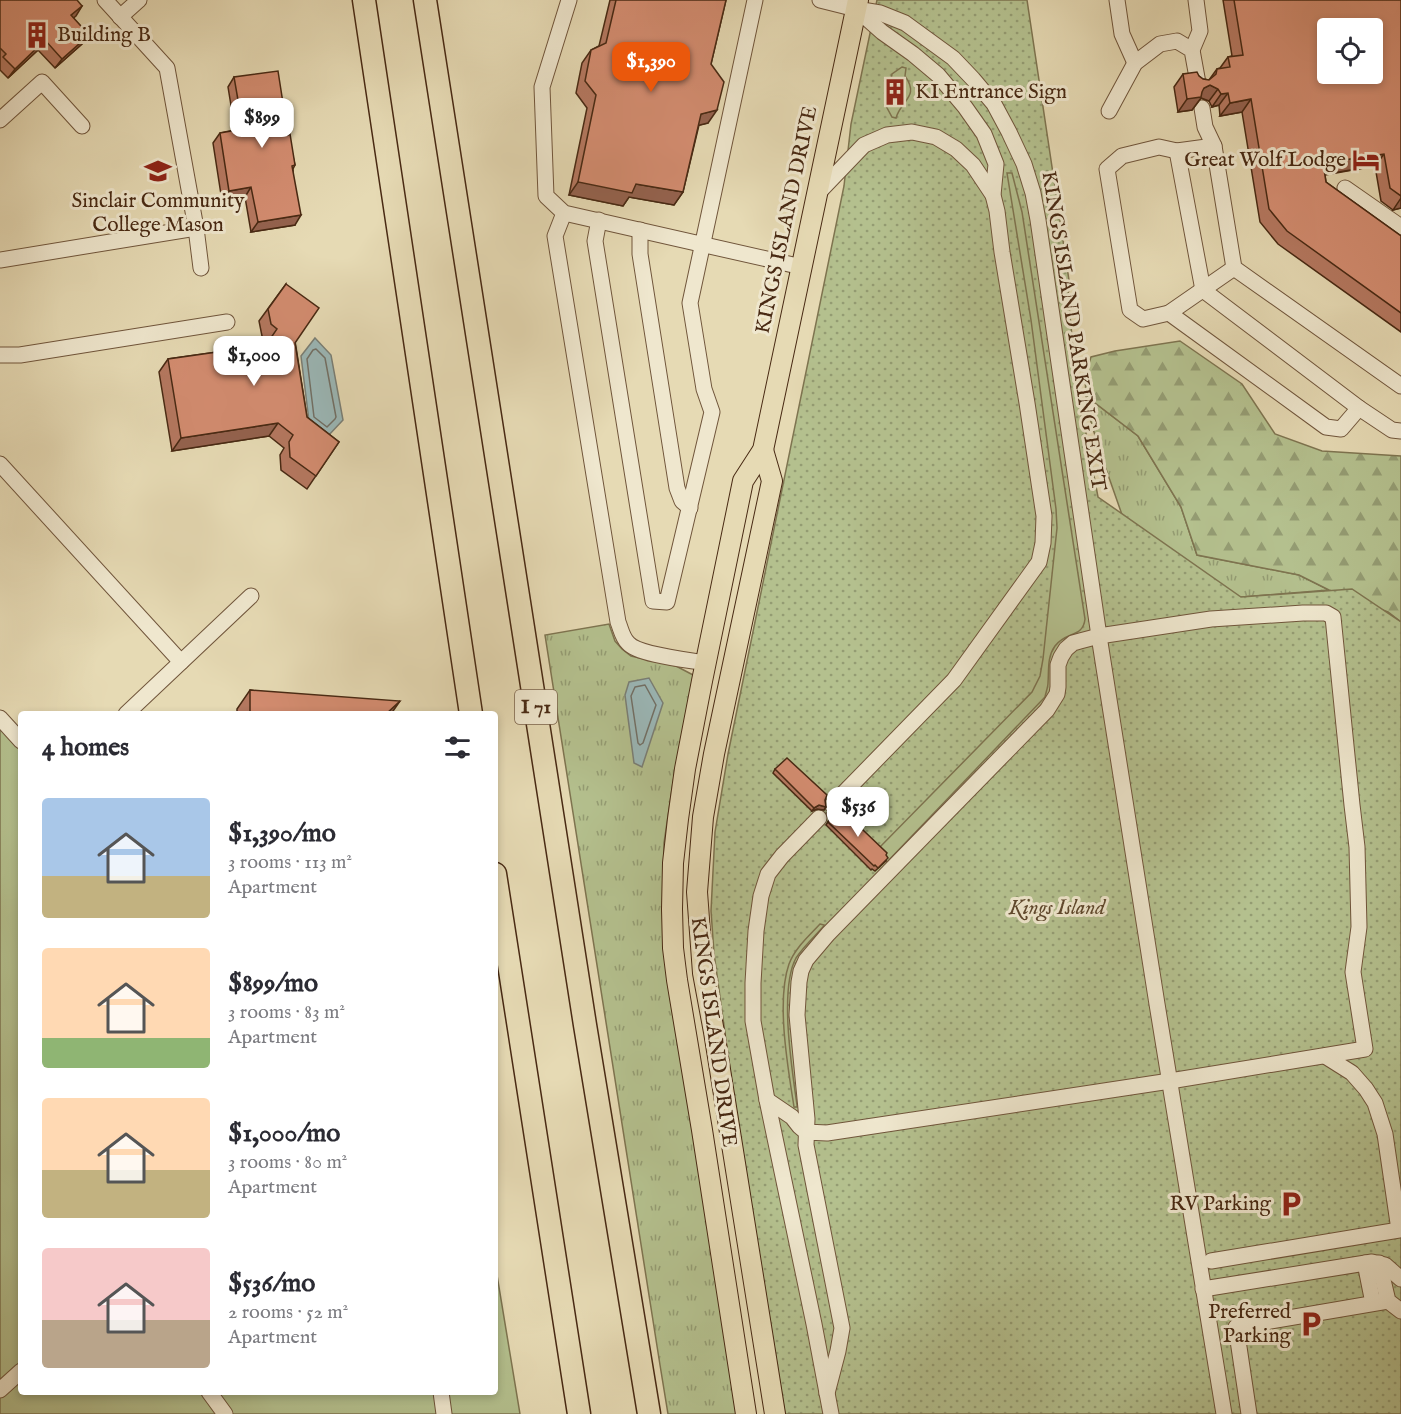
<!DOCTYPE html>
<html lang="en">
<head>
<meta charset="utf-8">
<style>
	:root { --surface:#fff; --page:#f2f2f3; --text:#2b2b33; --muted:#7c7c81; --accent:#ea580c }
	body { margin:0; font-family:"IM FELL English",serif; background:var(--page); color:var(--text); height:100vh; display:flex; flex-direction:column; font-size:22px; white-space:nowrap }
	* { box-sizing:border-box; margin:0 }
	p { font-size:20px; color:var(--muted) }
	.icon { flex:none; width:33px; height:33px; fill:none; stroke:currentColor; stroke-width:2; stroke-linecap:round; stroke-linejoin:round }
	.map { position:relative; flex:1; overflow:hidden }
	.details { position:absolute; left:18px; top:711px; width:480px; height:684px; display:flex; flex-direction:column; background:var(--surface); border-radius:6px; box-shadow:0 3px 9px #0003 }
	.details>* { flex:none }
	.buttons { position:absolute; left:1317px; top:18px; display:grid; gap:12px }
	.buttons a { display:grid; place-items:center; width:66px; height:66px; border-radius:6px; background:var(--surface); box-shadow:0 3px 9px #0003; font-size:30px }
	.price { position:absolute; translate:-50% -51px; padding:0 14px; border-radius:12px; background:#fff; color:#222; font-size:20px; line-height:39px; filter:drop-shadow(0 2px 3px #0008) }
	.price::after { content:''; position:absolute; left:50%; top:36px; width:18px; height:14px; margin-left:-9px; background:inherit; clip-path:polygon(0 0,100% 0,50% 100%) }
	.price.selected { background:var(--accent); color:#fff }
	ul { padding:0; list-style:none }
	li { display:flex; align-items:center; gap:18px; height:150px; padding:0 24px }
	li span { display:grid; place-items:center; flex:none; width:168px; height:120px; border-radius:6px; color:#555 }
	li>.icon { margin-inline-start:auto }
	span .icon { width:72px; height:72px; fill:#fffc; stroke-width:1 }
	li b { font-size:26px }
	h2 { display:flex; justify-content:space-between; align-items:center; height:72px; padding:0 24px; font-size:26px }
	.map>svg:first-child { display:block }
	.grass { fill:url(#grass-tufts); stroke:#7e7450; stroke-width:1.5 }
	.forest { fill:url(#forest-firs); stroke:#7e7450; stroke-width:1.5 }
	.park { fill:url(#park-dots); stroke:#7e7450; stroke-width:1.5 }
	.garden { fill:#b4c08e; stroke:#7e7450; stroke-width:1.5 }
	.water { fill:#9bb8b8; stroke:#7a7f76; stroke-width:1.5 }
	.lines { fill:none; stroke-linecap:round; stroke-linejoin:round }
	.shore { stroke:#727066; stroke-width:1.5 }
	.minor-casing { stroke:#70553b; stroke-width:17 }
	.major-casing { stroke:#482913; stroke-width:22 }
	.highway-casing { stroke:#482913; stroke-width:25 }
	.minor { stroke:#efe7ce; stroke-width:15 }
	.major { stroke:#e6dab4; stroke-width:20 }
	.highway { stroke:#e6dab4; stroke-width:22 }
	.wall { fill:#b57860; stroke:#482913; stroke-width:1.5 }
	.shaded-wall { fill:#94624e; stroke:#482913; stroke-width:1.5 }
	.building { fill:#d38c70; stroke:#482913; stroke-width:1.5; fill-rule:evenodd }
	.labels { text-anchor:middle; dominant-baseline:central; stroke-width:6; stroke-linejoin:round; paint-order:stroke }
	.shield { fill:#efe7ce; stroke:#7a624b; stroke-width:1.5 }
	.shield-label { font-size:20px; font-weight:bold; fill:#482913 }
	.poi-label { font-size:21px; fill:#482913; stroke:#efe7ce; text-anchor:end }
	.street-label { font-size:21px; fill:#482913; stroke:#efe7ce }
	.park-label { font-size:21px; font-style:italic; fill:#5e472c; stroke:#efe7ce }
</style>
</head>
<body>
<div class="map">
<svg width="1401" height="1414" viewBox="0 0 1401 1414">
	<defs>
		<pattern id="grass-tufts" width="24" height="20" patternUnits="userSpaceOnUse" patternTransform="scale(1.5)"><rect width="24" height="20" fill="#b4c08e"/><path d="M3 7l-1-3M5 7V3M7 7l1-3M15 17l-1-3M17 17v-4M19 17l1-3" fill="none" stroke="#949c73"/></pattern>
		<pattern id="forest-firs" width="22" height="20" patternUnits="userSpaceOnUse" patternTransform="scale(1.5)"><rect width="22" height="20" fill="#b4c08e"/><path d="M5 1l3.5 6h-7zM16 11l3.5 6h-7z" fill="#949c73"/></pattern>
		<pattern id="park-dots" width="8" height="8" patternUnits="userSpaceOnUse" patternTransform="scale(1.5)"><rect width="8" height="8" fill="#b4c08e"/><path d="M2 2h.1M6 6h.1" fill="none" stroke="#949c73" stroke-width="1.8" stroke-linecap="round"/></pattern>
	</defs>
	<rect width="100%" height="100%" fill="#e6dab4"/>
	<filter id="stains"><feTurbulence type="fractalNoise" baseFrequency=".00333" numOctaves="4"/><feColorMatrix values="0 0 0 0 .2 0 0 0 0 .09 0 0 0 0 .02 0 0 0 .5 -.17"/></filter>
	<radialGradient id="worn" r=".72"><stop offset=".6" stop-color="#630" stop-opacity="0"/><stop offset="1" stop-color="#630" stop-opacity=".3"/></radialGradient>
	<g class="grass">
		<polygon points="1086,396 1138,436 1181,507 1197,555 1299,575 1329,590 1241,597 1155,609 1099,449 1087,408"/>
		<polygon points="609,624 615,641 622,649 631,656 676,666 695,676 673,782 664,843 663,912 737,1414 668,1414 660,1365 545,635"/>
	</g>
	<polygon class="forest" points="1180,341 1242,384 1275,434 1322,451 1401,456 1401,622 1388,612 1329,590 1299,575 1197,555 1181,507 1138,436 1086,396 1085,376 1091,357 1115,351"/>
	<polygon class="park" points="877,0 1027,0 1070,287 1068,293 1076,381 1080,412 1085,428 1098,497 1241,597 1352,589 1401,622 1401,1414 785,1414 732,1084 714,953 711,911 715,832 728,754 844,186 851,124"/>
	<g class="garden">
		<path d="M 902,67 L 906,68 L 905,76 C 920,97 901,100 896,118 L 892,117 L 886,106 L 892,74 Z"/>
		<path d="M 1007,173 L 1012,173 L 1022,212 L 1085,619 C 1083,638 1066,631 1055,646 C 1047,657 1049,670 1048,683 C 1048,687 1046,692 1045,697 L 887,862 L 878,849 L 1032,692 L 1040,676 L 1043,659 L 1057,528 L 1056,509 L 1031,320 Z"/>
		<polygon points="0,718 21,741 21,1392 495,1392 495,1263 520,1414 0,1414"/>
		<path d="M 820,924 L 824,925 L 823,927 C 814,937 803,947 796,958 C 779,989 792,1070 797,1105 L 797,1107 L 794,1107 C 788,1068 776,1001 789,964 C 795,948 809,936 820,924 Z"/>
	</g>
	<g class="water">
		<polygon points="315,338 331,355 343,420 328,436 309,421 301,356"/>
		<polygon points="649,678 663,703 642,767 634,763 625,695 629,682"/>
	</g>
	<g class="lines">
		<g class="shore">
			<polygon points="316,349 325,358 336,417 335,419 327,427 314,417 307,359 313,350"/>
			<polygon points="645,685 656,705 643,743 640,745 638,743 631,696 635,687"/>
		</g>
		<defs>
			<g id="minor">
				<polyline points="105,0 167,68 196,228 201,268"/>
				<polyline points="569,0 542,87 546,196 564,213 802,267"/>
				<polyline points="820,0 856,9 880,13 905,23 953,58 973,79 994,104 1009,132 1024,164 1033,193 1038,220 1099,636 1157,1004 1224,1414"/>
				<polyline points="1117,0 1122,34 1135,63"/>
				<polyline points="120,17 139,0"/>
				<polyline points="1192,50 1200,31 1196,0"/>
				<polyline points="1202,108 1205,127 1214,146 1234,268 1401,386"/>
				<polyline points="1109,111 1135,63 1160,44 1177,41 1192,50 1198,83"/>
				<polyline points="0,120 42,82 82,126"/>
				<polyline points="1214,146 1177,151 1159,147 1122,156 1107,169 1130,310 1143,319 1169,313 1234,268"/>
				<polyline points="1177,151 1203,290 1359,408 1392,430 1401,431"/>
				<polyline points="1345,188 1401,227"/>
				<polyline points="817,194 864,145 887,135 912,132 936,137 956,149 973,165 993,195"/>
				<path d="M 564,213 L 555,236 L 618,622 C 621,629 622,637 628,643 C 638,655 689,660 706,663"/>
				<polyline points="599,220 595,241 653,601 667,602 712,412 704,389 690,303 755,0"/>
				<polyline points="640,230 640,254 677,488 682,501 690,508"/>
				<polyline points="0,260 196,228"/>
				<polyline points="1169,313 1326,427 1341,429 1359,408"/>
				<polyline points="0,355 20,355 227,322"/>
				<polyline points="0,464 181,662"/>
				<polyline points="126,714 251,596"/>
				<polyline points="0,718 21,741"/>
				<polyline points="832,805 954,680 1039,562 1043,543 1044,516 1027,403 1002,252 997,211 993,195 996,164 984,134 965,107 938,75 913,54 882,32 856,9"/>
				<polyline points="819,818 782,856 768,874 761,896 756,931 753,983 753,1021 767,1100 814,1324 831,1414"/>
				<polyline points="767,1100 792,1117 799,1126 806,1132 827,1133 1170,1081 1365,1049 1353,972 1359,927 1357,847 1352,805 1333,617 1326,613 1303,613 1211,619 1099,636 1080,641 1073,643 1066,649 1061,657 1058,665 1058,687 1057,694 1047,710 828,934 806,960 801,971 799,982 797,1015 807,1119 806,1145 842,1328 838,1351 827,1393"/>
				<polyline points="1211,1261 1399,1230 1385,1134 1375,1103 1366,1089 1352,1073 1325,1056"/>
				<polyline points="1365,1263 1373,1303"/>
				<polyline points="1379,1263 1388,1301 1401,1311"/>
				<polyline points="1203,1289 1372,1262 1385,1265 1401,1279"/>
				<polyline points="0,1390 21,1371"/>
				<polyline points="209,1392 225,1414"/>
				<polyline points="441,1392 444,1414"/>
				<polyline points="1249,1414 1236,1327 1388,1301"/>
			</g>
			<g id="major">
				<polyline points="763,450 772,481 714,754 703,817 697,892 703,973 714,1032 775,1414"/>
				<polyline points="746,1414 702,1130 677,980 673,948 672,909 673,863 678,819 685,769 702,681 743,481 763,450 858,0"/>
			</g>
			<g id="highway">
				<polyline points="364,0 471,714"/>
				<polyline points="425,0 585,1025 649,1414"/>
				<polyline points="495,874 579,1414"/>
			</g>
		</defs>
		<use href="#minor" class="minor-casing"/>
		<use href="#major" class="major-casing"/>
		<use href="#highway" class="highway-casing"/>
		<use href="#minor" class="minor"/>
		<use href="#major" class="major"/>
		<use href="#highway" class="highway"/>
	</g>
	<g class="wall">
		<polygon points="0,0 82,6 73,18 89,35 82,44 55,68 38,50 8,78 0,70"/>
		<polygon points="610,0 726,0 711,64 708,123 699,125 683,192 674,205 629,197 623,206 569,195 587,108 576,93 582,63 591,50 599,46"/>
		<polygon points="1223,0 1401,0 1401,208 1393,210 1381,201 1375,166 1325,175 1326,182 1401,236 1401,332 1278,244 1260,222 1242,112 1220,116 1219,105 1212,107 1209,101 1201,98 1192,110 1178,112 1174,87 1183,74 1199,76 1203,79 1209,80 1217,69 1220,68 1228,57 1232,56"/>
		<polygon points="234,77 288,135 295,165 293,169 295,225 251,232 245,197 222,201 213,143 220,133 235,130 228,87"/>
		<polygon points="286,284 307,417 339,442 307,489 281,470 280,455 284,448 269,436 172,451 159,372 168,359 266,345 268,341 262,336 259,321"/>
		<polygon points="250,690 391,714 237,714 237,709"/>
		<polygon points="775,769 825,800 824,810 817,809 812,811 773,773"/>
		<polygon points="829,810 886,855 886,861 875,871 872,869 871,870 826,825 829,820 827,813"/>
	</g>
	<g class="shaded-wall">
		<polygon points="82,6 76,16 65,25 71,15"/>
		<polygon points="89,35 82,44 55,68 62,59"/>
		<polygon points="45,40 38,50 8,78 15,69"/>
		<polygon points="1210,85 1218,89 1209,101 1201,98 1192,110 1178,112 1187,99 1204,88"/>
		<polygon points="1228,93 1219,105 1212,107 1221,94"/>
		<polygon points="1251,99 1242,112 1220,116 1230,103"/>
		<polygon points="717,110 708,123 692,127 701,114"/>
		<polygon points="1384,154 1375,166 1314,176 1323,163"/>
		<polygon points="578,182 636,184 683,192 674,205 629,197 623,206 569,195"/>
		<polygon points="251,187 245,197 222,201 229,191"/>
		<polygon points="1401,198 1401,208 1393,210"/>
		<polygon points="301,215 295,225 251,232 258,222"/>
		<polygon points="278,423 269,436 172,451 181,438"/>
		<polygon points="400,701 391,714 386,714"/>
		<polygon points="819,805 826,807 824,810 817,809 812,811 814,808"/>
	</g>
	<g class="building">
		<polygon points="0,0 77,0 82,6 71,15 89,35 62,59 45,40 15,69 3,57 6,54 0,48"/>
		<polygon points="616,0 726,0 711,64 724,82 717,110 701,114 683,192 636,184 632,193 578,182 596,95 585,81 591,50 606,43"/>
		<path d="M 1234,0 L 1401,0 L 1401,196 L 1390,188 L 1384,154 L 1323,163 L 1326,182 L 1401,236 L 1401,313 L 1287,231 L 1269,209 L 1251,99 L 1230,103 L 1228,93 L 1221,94 L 1218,89 L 1210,85 L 1204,88 L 1202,92 L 1201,97 L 1187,99 L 1183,74 L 1197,72 L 1199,76 L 1203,79 L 1209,80 L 1216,74 L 1217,69 L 1230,67 L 1228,57 L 1243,55 ZM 1328,28 L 1372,28 L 1372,74 L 1328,74 Z"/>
		<polygon points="278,71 288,135 290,134 295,165 292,166 301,215 258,222 251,187 229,191 220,133 243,129 234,77"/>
		<polygon points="286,284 319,308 295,343 307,417 339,442 316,476 290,457 289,442 293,435 278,423 181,438 168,359 266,345 277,329 271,324 268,309"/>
		<polygon points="250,690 400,701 386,714 250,714"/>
		<polygon points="787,758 827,795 825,800 826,807 819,805 814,808 775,769"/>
		<polygon points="841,809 887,853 886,855 888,858 878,868 875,865 874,866 828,822 831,817 829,810 836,811"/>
	</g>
	<defs>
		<symbol id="building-bare" viewBox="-9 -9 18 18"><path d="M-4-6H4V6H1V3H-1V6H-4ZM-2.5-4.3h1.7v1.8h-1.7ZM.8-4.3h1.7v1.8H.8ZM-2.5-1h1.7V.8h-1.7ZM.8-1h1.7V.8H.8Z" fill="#8f2418" stroke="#efe7ce" stroke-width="2.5" paint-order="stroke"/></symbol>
		<symbol id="hotel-bare" viewBox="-9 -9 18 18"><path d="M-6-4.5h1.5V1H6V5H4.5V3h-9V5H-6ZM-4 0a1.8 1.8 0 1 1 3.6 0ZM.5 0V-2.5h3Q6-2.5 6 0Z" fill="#8f2418" stroke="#efe7ce" stroke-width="2.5" paint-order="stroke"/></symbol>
		<symbol id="university-bare" viewBox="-9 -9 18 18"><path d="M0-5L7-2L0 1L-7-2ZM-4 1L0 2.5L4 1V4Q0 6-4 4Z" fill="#8f2418" stroke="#efe7ce" stroke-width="2.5" paint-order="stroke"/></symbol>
		<symbol id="parking-bare" viewBox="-9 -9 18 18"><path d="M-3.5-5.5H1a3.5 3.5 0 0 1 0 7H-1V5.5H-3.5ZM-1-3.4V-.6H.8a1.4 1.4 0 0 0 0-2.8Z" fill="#8f2418" stroke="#efe7ce" stroke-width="2.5" paint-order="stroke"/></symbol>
	</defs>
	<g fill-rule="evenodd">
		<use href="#building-bare" x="18" y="16" width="38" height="38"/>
		<use href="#building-bare" x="876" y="73" width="38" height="38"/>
		<use href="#hotel-bare" x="1347" y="141" width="38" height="38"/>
		<use href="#university-bare" x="139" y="152" width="38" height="38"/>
		<use href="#parking-bare" x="1272" y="1185" width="38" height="38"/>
		<use href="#parking-bare" x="1292" y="1305" width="38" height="38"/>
	</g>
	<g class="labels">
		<rect class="shield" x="515" y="690" width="42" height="34" rx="4.5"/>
		<g class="shield-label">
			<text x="536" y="707">I 71</text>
		</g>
		<g class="poi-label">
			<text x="57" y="35" text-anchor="start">Building B</text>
			<text x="915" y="92" text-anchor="start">KI Entrance Sign</text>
			<text x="1346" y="160">Great Wolf Lodge</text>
			<text x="158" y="201" text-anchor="middle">Sinclair Community<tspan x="158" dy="24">College Mason</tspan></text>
			<text x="1271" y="1204">RV Parking</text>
			<text x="1291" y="1312">Preferred<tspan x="1291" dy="24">Parking</tspan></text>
		</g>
		<g class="street-label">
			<text transform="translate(787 220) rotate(-78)">KINGS ISLAND DRIVE</text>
			<text transform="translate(1073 331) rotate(81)">KINGS ISLAND PARKING EXIT</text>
			<text transform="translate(713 1032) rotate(82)">KINGS ISLAND DRIVE</text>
		</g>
		<g class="park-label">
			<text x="1057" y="908">Kings Island</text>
		</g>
	</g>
	<rect width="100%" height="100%" filter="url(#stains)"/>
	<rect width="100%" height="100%" fill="url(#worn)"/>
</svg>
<div class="buttons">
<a><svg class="icon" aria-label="locate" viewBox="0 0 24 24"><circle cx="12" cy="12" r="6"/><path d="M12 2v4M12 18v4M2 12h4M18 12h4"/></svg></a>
</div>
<b class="price selected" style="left:651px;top:93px">$1,390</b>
<b class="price" style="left:262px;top:149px">$899</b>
<b class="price" style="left:254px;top:387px">$1,000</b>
<b class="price" style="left:858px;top:838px">$536</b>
<section class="details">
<h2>4 homes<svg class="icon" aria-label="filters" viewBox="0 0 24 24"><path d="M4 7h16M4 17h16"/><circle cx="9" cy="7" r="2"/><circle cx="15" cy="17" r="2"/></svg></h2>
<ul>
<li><span style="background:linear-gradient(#a9c7e8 65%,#c2b280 0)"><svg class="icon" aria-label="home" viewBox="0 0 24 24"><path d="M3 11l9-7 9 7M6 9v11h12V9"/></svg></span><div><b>$1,390/mo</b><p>3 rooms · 113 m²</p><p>Apartment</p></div></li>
<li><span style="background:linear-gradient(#ffd9b3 75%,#8fb573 0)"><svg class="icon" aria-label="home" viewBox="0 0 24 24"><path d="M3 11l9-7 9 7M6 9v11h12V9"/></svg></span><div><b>$899/mo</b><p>3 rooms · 83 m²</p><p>Apartment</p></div></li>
<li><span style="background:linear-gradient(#ffd9b3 60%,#c2b280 0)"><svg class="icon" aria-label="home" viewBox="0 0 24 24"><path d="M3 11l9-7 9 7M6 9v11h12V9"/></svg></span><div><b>$1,000/mo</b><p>3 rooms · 80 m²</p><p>Apartment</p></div></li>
<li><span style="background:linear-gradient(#f6c9c9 60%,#b9a48a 0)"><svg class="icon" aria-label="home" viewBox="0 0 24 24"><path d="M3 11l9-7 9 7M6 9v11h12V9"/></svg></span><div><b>$536/mo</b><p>2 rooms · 52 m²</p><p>Apartment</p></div></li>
</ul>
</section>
</div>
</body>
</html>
